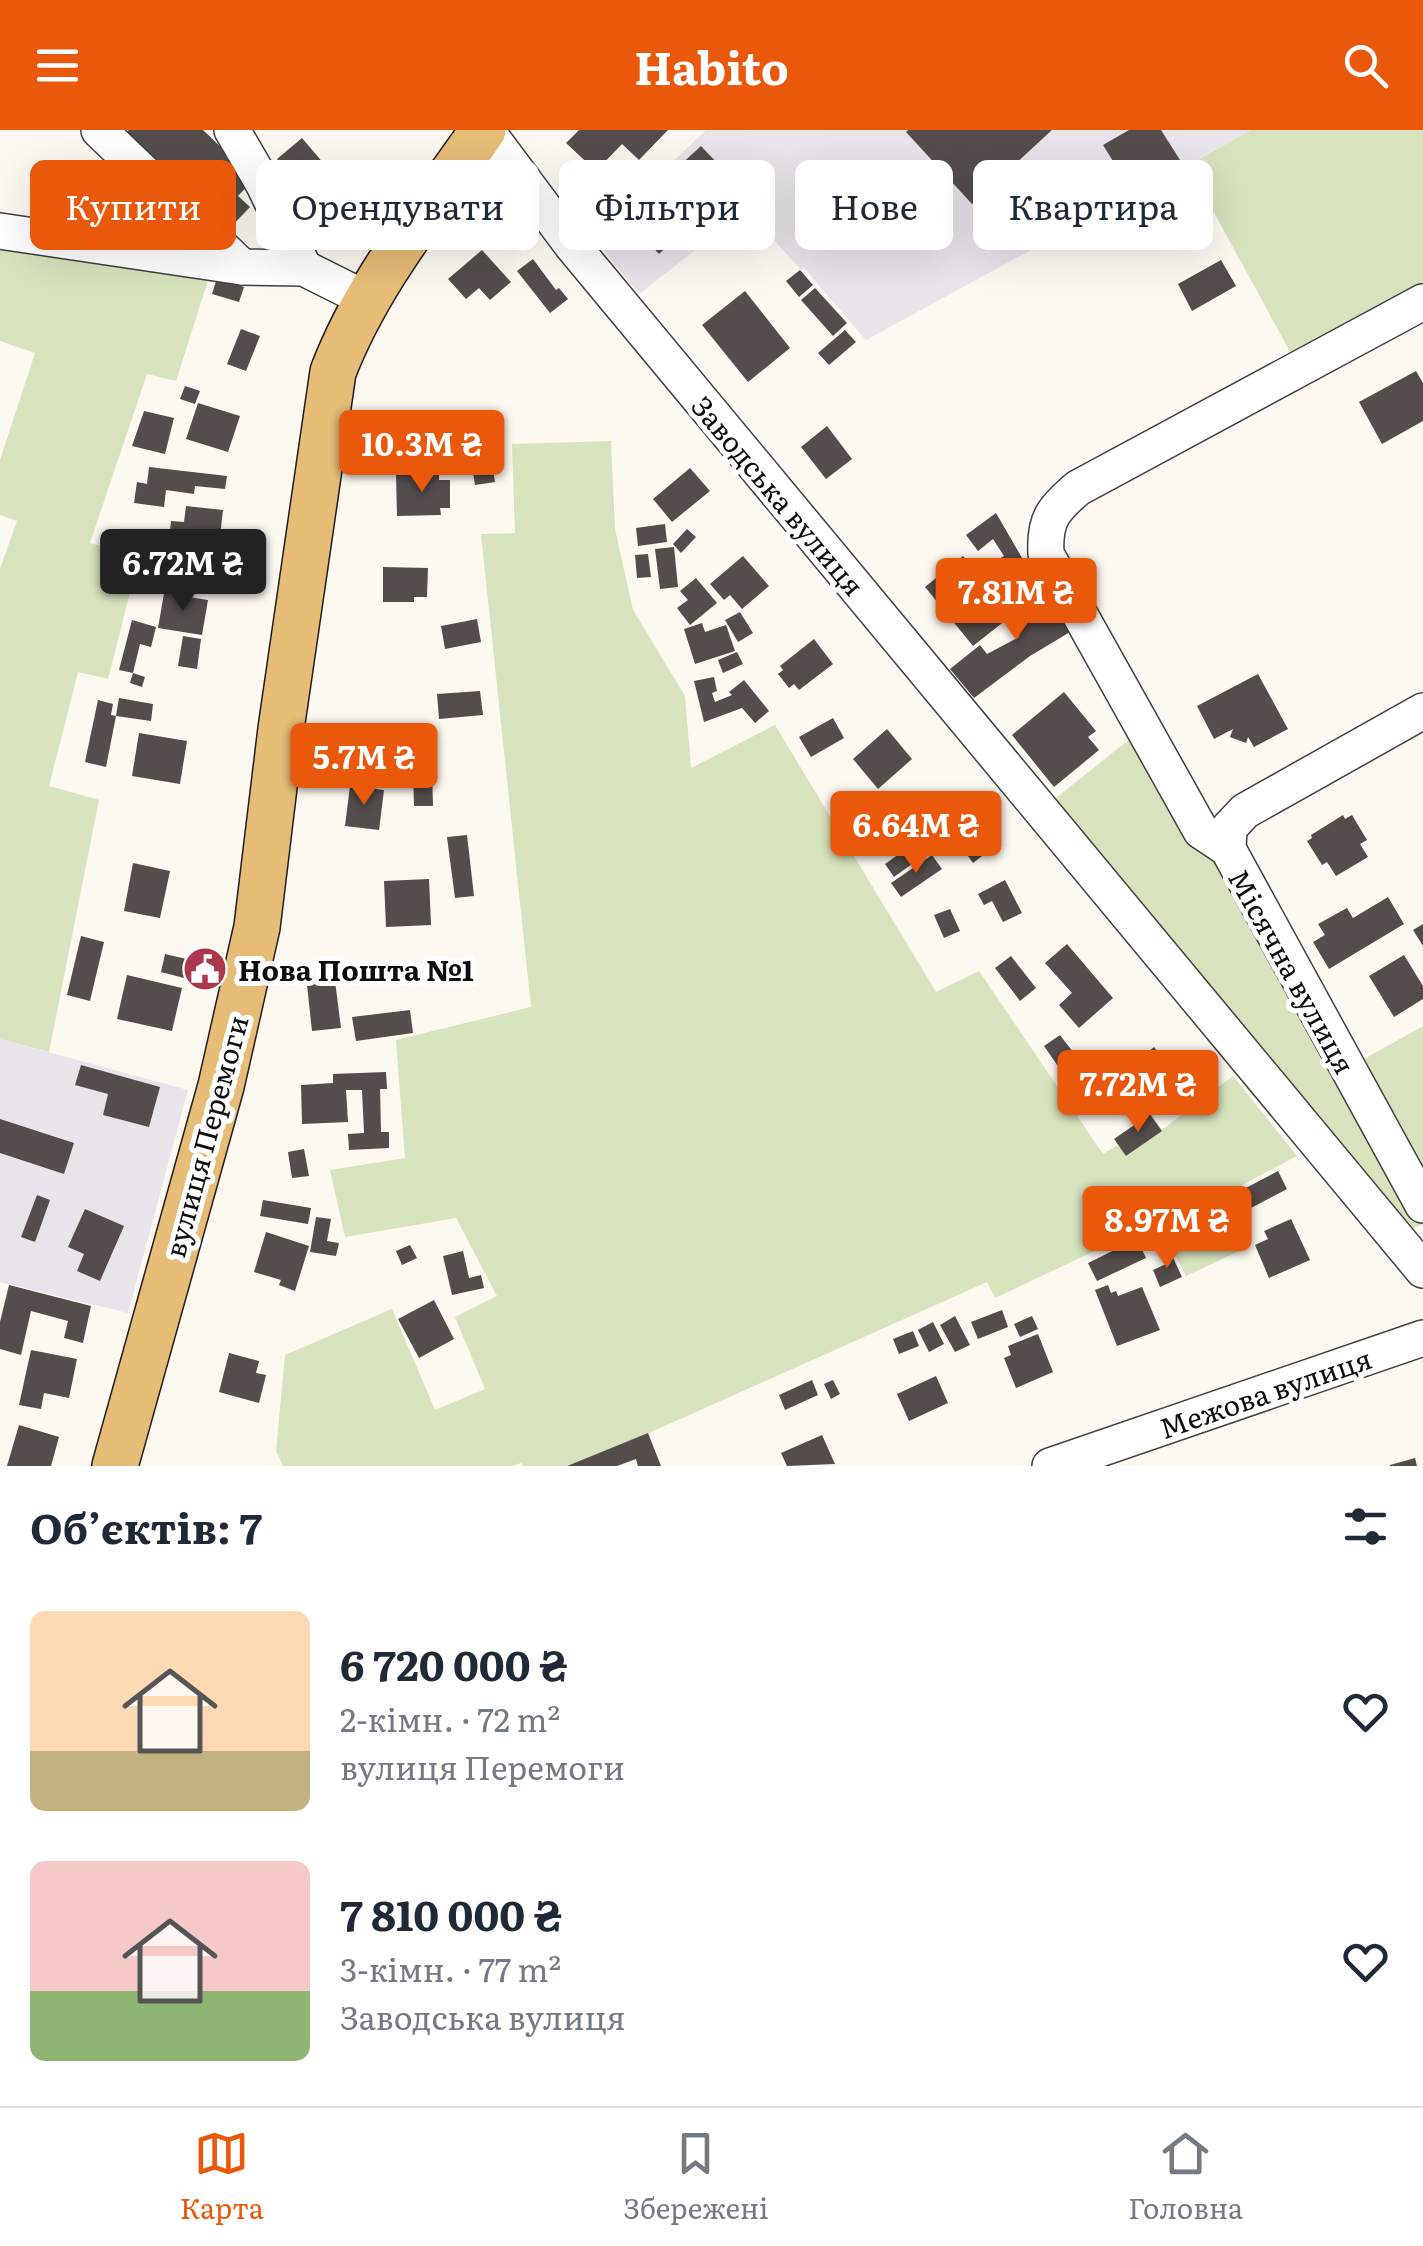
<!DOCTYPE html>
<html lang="uk">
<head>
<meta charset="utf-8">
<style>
	:root { --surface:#fff; --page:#f2f2f3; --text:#1f2937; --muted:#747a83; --line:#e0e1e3; --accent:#ea580c }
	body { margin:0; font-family:Literata,serif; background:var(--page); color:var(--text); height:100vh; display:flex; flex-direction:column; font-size:38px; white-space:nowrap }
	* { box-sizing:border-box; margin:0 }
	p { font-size:32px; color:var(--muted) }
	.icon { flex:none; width:55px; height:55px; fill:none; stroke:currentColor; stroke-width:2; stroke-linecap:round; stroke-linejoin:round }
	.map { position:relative; height:1336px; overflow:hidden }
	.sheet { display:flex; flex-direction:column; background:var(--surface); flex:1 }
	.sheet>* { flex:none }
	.banner { position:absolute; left:30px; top:30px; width:1365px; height:90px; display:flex; gap:20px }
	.price { position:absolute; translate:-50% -85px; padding:0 22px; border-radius:10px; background:var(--accent); color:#fff; font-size:32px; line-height:65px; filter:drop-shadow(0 2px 5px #0008) }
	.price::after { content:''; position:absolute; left:50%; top:60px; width:30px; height:22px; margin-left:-15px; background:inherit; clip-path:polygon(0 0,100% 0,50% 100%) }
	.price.on { background:#222; color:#fff }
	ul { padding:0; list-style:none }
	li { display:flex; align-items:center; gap:30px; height:250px; padding:0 30px }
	li span { display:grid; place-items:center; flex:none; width:280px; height:200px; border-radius:15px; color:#555 }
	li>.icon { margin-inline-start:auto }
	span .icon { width:120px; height:120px; fill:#fffc; stroke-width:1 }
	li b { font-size:42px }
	h2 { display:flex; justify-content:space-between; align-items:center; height:120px; padding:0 30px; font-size:42px }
	.pill { padding:0 35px; border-radius:15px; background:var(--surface); box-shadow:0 10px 40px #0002; font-size:35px; line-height:90px }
	.pill.on { background:var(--accent); color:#fff }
	header { display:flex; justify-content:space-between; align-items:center; height:130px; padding:0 30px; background:var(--accent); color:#fff; font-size:45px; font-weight:700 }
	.tab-bar { display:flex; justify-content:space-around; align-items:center; height:140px; border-top:2px solid var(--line); background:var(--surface); font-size:28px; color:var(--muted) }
	.tab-bar a { display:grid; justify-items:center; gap:5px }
	.tab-bar .on { color:var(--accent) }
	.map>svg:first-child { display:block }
	.industrial { fill:#e9e3eb }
	.green { fill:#d6e3bd }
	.building { fill:#544d4b }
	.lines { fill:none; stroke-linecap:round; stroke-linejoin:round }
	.minor-casing { stroke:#404040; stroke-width:38 }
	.major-casing { stroke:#1e1e1e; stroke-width:48 }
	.minor { stroke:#fff; stroke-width:35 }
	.major { stroke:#e6bc76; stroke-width:45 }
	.labels { text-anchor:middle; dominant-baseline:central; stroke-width:10; stroke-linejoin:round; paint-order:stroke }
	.street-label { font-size:28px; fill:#0d0d0d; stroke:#fff }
	.poi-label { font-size:28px; font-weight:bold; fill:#0d0d0d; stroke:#fff; text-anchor:start }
</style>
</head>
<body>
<header><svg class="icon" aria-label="menu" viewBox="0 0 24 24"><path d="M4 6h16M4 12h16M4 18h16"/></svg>Habito<svg class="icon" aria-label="search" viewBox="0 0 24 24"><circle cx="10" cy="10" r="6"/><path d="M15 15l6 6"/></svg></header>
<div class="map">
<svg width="1423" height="1336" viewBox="0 0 1423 1336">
	<rect width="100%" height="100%" fill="#fdf8f0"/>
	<g class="industrial">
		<polygon points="706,0 1251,0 866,210 804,138 801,140 747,80 639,164 593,107"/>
		<polygon points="0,909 188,960 128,1183 0,1152"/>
	</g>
	<g class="green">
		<polygon points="1251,0 1423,0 1423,156 1293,227 1188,35"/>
		<polygon points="0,113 210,144 176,251 147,244 90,413 139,427 108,549 78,542 49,656 99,670 49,922 0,909 0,439 17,391 0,385 0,330 35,223 0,211"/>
		<polygon points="611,311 615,399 633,480 685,566 691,638 775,595 936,862 979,841 1103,1024 1118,1015 1127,1026 1233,946 1297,1026 1214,1070 1239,1121 1186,1146 1158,1091 995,1168 987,1152 649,1303 566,1336 523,1336 521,1333 512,1336 283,1336 276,1321 285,1225 392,1179 435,1280 485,1259 455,1187 497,1166 456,1088 345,1107 330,1040 405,1028 396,910 531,877 481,404 515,403 512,314"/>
		<polygon points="1136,604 1216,722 1422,1095 1412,1098 1388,1087 1046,676"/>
		<polygon points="1423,896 1423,1056 1357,933"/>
	</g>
	<g class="building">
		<polygon points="129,0 203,0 254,49 238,66 250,77 229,99 127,2"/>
		<polygon points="579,0 668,0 639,30 622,14 596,41 566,13"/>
		<polygon points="908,0 1052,0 972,74 906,2"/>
		<polygon points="1129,0 1161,0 1180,30 1131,60 1103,15"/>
		<polygon points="302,8 336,48 311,69 277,29"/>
		<polygon points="701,16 736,53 659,124 625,86"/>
		<polygon points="314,73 326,86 306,103 295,90"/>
		<polygon points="482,120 511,152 490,170 479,158 466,169 448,149"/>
		<polygon points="533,129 556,160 559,158 568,169 550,183 517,141"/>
		<polygon points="1221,130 1236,156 1192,181 1178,154"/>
		<polygon points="800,140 813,155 799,167 786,151"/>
		<polygon points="217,148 244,157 239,172 212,164"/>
		<polygon points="815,158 847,193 833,206 801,170"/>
		<polygon points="745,161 790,218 748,252 702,195"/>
		<polygon points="241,199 260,206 246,241 227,234"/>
		<polygon points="845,200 856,212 829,235 818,223"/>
		<polygon points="1416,241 1423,253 1423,291 1382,314 1359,272"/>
		<polygon points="185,256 200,261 195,274 180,269"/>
		<polygon points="198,273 240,286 228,322 186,309"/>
		<polygon points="144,281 174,288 165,324 132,316"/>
		<polygon points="827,296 852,329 826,349 801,317"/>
		<polygon points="490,322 495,352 475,355 470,325"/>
		<polygon points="149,337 227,346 225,359 195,356 194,364 166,360 164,377 134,373 137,352 147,354"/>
		<polygon points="690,338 710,361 672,392 653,369"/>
		<polygon points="439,343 439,350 450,350 450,378 440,378 441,385 397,386 396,345"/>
		<polygon points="186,376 223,380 218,425 168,420 171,391 184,392"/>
		<polygon points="996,383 1029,440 1008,452 996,431 1004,426 993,409 978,421 966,405"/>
		<polygon points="665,394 667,412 638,416 636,398"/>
		<polygon points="687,399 696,407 681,423 673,414"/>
		<polygon points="674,417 678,457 660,459 655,419"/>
		<polygon points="648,424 651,447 637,448 635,425"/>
		<polygon points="743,426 769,456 742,479 730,465 724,470 710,454"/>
		<polygon points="963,426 982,449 972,457 980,466 989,458 1011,486 973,516 925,457"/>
		<polygon points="383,437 428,438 427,467 414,467 414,472 383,472"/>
		<polygon points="1044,446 1075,499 1030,526 974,568 950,539 980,515 987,524 1019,507 1011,494 1041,476 1029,455"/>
		<polygon points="696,448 717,473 690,495 677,478 688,470 680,461"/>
		<polygon points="164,463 208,470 202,505 158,498"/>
		<polygon points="740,482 753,503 738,512 725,490"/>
		<polygon points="477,489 481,512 445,519 441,496"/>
		<polygon points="132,490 156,497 151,517 140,514 133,543 119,540"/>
		<polygon points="702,493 705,502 726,495 735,521 695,534 684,499"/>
		<polygon points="183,506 201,509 197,539 178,536"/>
		<polygon points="814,509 833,534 799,560 794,554 789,558 778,544 783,540 780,536"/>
		<polygon points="737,522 743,534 723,543 718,530"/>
		<polygon points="133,543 145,547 142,557 130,553"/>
		<polygon points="1258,544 1288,599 1254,617 1248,607 1246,613 1230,607 1233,599 1214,609 1197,576"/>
		<polygon points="714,547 717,561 712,563 715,572 732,565 729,562 744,550 769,581 755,593 742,578 704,592 694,551"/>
		<polygon points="480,561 483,585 439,589 437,564"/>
		<polygon points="1064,562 1096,601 1088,607 1099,620 1054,657 1012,605"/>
		<polygon points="119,568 153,574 151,591 116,586"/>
		<polygon points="98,570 113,574 111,585 116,586 106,637 85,632"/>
		<polygon points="833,588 844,608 811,627 799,607"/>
		<polygon points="887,599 912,629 878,659 853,629"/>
		<polygon points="139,603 187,611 180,654 132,646"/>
		<polygon points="346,612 374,612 375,632 346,632"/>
		<polygon points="413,642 432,642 433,676 414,676"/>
		<polygon points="350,656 384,660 379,700 345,696"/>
		<polygon points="947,667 972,698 946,719 934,705 925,712 906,690 920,679 925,686"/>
		<polygon points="1343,685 1345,689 1352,685 1367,710 1360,714 1368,727 1336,746 1327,732 1322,735 1307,711 1312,708 1311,705"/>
		<polygon points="988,700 999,713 973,733 963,719"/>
		<polygon points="467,705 474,766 455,768 447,707"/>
		<polygon points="906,719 916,731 894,747 885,734"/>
		<polygon points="932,725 942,739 901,767 891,753"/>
		<polygon points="133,733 170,741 160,788 124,781"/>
		<polygon points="429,749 431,795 386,797 384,751"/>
		<polygon points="1005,750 1022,783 1003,792 992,771 984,775 978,764"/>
		<polygon points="1388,767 1404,794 1329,839 1313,812 1325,805 1318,794 1347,778 1353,788"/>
		<polygon points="950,779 960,801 944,808 934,785"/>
		<polygon points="1423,794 1423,816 1413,800"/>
		<polygon points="81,806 104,812 90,871 67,865"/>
		<polygon points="1067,814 1113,868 1079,898 1059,875 1072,863 1045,833"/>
		<polygon points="165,824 212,835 207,854 161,842"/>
		<polygon points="1404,825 1423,856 1423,869 1394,887 1369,846"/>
		<polygon points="1011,826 1036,858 1020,871 995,838"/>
		<polygon points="334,843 341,898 312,901 306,846"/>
		<polygon points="127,845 182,858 172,901 117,889"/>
		<polygon points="410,880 413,903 356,911 352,887"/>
		<polygon points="1060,905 1073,922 1066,927 1070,932 1060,939 1044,916"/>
		<polygon points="1154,917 1188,957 1162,978 1129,938"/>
		<polygon points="81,935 160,957 149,997 103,985 108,964 75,955"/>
		<polygon points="386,942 387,959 380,959 381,1002 389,1002 389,1018 349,1020 348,1004 364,1003 362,960 346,960 348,992 302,994 301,955 333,953 333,944"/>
		<polygon points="1150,984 1162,1001 1126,1026 1114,1009"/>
		<polygon points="0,989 74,1013 64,1044 0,1023"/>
		<polygon points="304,1019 309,1046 292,1048 288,1022"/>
		<polygon points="1278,1041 1287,1059 1249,1079 1240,1061"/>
		<polygon points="37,1065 50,1070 35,1112 21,1107"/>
		<polygon points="1229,1065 1240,1086 1228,1092 1218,1071"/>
		<polygon points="263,1070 311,1078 308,1094 260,1086"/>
		<polygon points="85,1079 124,1096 100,1151 77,1141 84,1124 68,1117"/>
		<polygon points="316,1087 331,1089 327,1111 339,1113 336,1126 310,1122"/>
		<polygon points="1291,1089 1310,1130 1269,1148 1255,1115 1268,1109 1264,1101"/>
		<polygon points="266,1102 309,1116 295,1161 279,1155 281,1150 254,1142"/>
		<polygon points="1137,1109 1146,1128 1097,1151 1088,1133"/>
		<polygon points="410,1115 417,1128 402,1135 396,1121"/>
		<polygon points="463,1121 469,1148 481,1145 484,1158 452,1165 443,1126"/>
		<polygon points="1170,1121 1182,1147 1160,1157 1153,1140 1166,1134 1161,1125"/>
		<polygon points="9,1155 91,1176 83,1213 64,1208 68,1191 31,1181 21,1225 0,1219 0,1192"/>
		<polygon points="1108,1155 1111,1163 1116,1161 1118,1166 1142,1157 1160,1200 1117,1216 1095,1160"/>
		<polygon points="434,1170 454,1209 419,1228 398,1189"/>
		<polygon points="1002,1180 1008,1197 978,1209 971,1192"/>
		<polygon points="955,1186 970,1215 955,1222 940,1195"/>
		<polygon points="1032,1186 1038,1199 1020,1207 1014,1194"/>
		<polygon points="933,1192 944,1214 929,1222 918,1200"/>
		<polygon points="913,1201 919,1216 899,1224 893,1209"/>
		<polygon points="1038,1204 1053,1242 1016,1258 1004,1228 1011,1225 1008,1216"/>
		<polygon points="31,1220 77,1229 69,1268 44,1263 41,1279 19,1275"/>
		<polygon points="229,1223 259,1231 256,1243 266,1245 259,1273 219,1262"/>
		<polygon points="936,1246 948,1273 909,1291 897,1264"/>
		<polygon points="812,1250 818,1265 785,1280 779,1265"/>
		<polygon points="833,1250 840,1264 831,1269 824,1254"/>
		<polygon points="19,1295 59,1307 51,1336 7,1336"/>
		<polygon points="648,1303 661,1336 638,1336 636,1329 617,1336 567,1336"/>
		<polygon points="822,1305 835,1334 787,1336 781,1323"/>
		<polygon points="1415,1328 1417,1336 1390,1336 1390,1335"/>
	</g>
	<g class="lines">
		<defs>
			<g id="minor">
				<polyline points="99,0 242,137"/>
				<polyline points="232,0 264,55 304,138"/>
				<polyline points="486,0 571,114 1423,1140"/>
				<polyline points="0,101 242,137 304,138 366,169"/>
				<polyline points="1423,581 1245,681 1229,698 1228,719 1423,1075"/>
				<path d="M 1228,719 L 1201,701 L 1046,424 C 1044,390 1053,379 1078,358 L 1423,172"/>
				<polyline points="1050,1336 1423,1208"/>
			</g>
			<path id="major" d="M 115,1336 L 221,956 L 257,797 L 281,599 L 333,242 C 367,153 429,78 483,0"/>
		</defs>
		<use href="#minor" class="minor-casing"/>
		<use href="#major" class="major-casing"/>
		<use href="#minor" class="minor"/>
		<use href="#major" class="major"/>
	</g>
	<defs>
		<symbol id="civic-disc" viewBox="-11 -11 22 22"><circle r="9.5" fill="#ab384d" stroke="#fff"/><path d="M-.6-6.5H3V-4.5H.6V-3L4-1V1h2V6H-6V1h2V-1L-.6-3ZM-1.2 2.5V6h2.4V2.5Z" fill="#fff"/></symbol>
	</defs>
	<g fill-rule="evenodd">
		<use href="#civic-disc" x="180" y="814" width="50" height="50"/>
	</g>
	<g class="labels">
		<g class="street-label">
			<text transform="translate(779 365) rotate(50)">Заводська вулиця</text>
			<text transform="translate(1293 841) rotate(61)">Місячна вулиця</text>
			<text transform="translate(205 1006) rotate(-75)">вулиця Перемоги</text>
			<text transform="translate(1265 1262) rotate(-19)">Межова вулиця</text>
		</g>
		<g class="poi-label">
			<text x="238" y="839">Нова Пошта №1</text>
		</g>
	</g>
</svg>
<b class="price" style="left:422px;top:365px">10.3M ₴</b>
<b class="price on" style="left:183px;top:484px">6.72M ₴</b>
<b class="price" style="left:1016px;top:513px">7.81M ₴</b>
<b class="price" style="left:364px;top:678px">5.7M ₴</b>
<b class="price" style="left:916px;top:746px">6.64M ₴</b>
<b class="price" style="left:1138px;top:1005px">7.72M ₴</b>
<b class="price" style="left:1167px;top:1141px">8.97M ₴</b>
<div class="banner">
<a class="pill on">Купити</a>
<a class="pill">Орендувати</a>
<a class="pill">Фільтри</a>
<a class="pill">Нове</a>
<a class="pill">Квартира</a>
</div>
</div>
<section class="sheet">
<h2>Об’єктів: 7<svg class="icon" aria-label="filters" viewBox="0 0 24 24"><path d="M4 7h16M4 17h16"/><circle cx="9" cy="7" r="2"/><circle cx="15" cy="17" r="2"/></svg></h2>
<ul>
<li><span style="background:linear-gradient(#ffd9b3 70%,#c2b280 0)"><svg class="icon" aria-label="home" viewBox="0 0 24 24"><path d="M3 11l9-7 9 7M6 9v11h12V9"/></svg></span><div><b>6 720 000 ₴</b><p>2-кімн. · 72 m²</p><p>вулиця Перемоги</p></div><svg class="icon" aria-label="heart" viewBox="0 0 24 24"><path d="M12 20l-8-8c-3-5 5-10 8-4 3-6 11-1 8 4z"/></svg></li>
<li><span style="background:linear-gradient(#f6c9c9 65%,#8fb573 0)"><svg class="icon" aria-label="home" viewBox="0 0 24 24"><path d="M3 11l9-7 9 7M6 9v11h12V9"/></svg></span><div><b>7 810 000 ₴</b><p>3-кімн. · 77 m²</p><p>Заводська вулиця</p></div><svg class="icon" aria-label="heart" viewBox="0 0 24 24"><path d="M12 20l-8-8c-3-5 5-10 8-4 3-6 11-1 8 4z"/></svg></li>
</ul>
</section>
<nav class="tab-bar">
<a class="on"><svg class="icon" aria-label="map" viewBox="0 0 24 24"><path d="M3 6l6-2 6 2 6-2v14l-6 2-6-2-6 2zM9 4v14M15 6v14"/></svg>Карта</a>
<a><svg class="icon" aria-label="saved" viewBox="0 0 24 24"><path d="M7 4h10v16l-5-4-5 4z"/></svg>Збережені</a>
<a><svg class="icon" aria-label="home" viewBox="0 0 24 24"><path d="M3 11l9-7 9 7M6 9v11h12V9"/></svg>Головна</a>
</nav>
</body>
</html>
